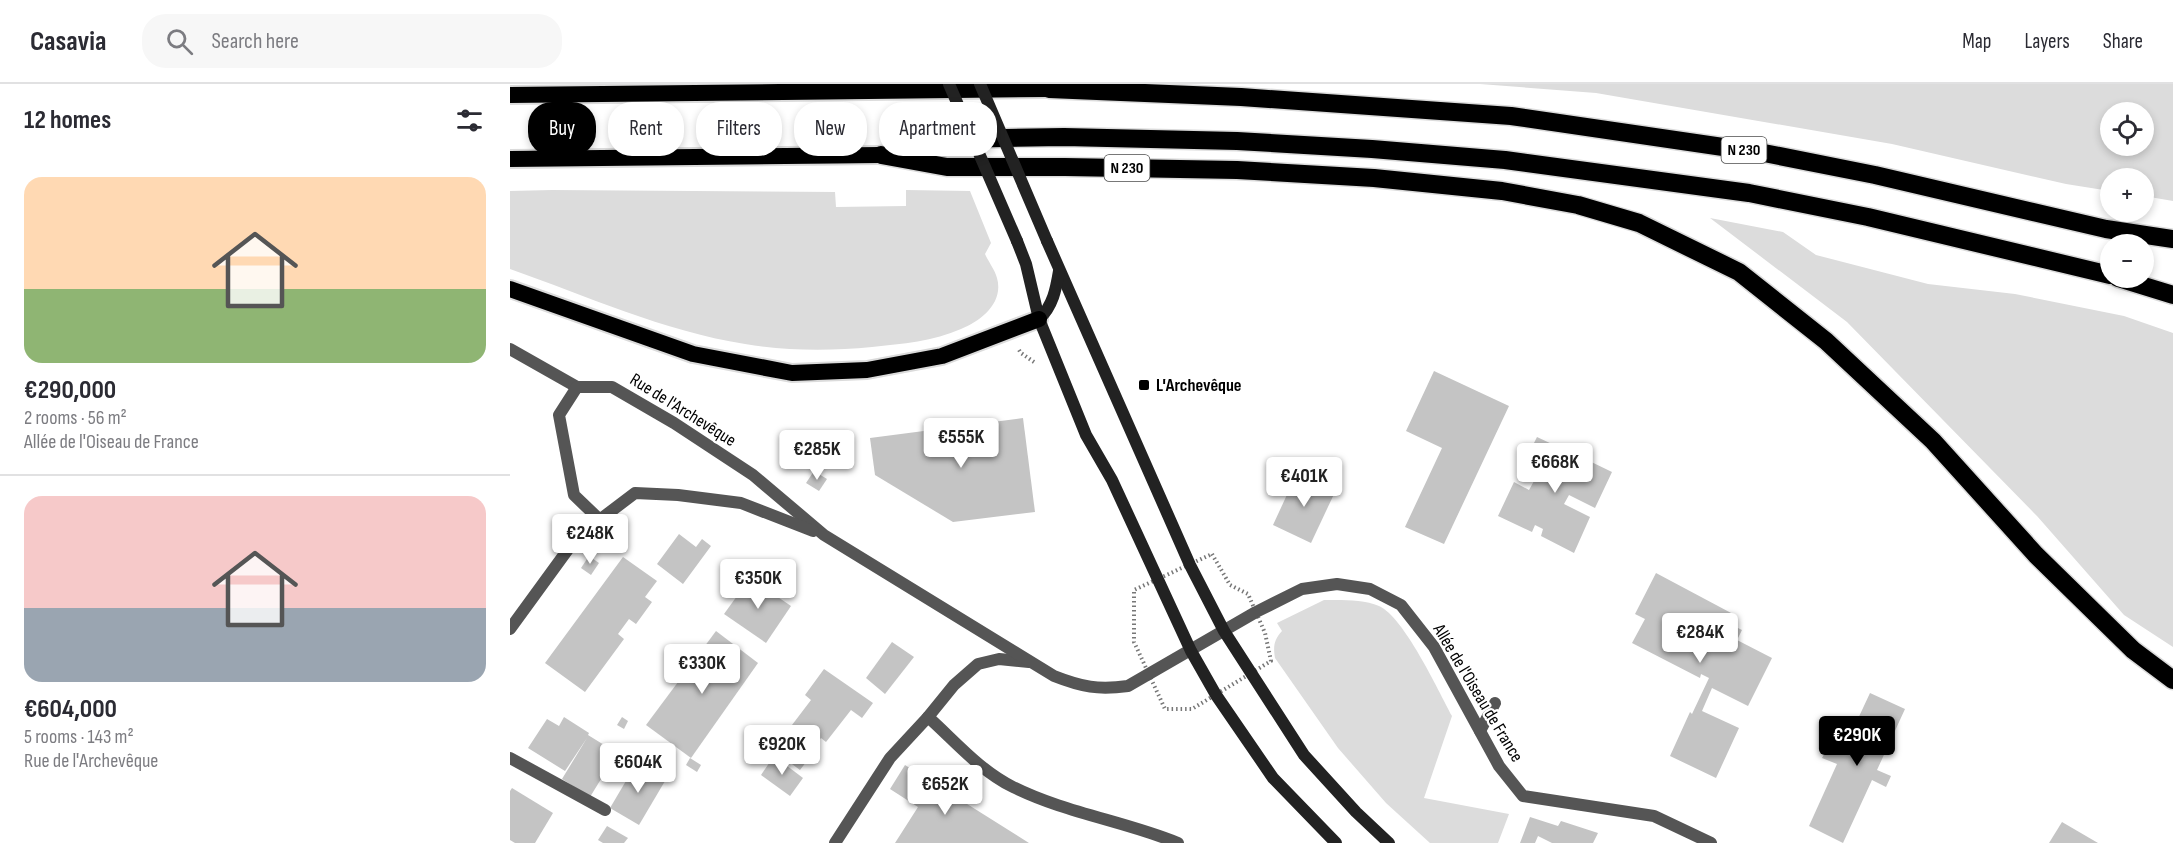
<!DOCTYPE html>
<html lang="en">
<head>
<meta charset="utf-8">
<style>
	:root { --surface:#fff; --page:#f7f7f7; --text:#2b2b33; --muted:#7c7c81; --line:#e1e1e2; --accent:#000 }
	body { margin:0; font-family:"Sofia Sans Condensed",sans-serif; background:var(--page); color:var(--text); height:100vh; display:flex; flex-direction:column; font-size:22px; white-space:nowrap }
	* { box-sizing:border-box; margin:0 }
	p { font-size:20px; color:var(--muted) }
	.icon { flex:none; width:33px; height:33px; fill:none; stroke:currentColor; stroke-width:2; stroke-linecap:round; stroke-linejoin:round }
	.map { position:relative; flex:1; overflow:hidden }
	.drawer { display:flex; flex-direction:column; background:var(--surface); width:510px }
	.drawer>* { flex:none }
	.guide { position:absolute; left:18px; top:18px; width:570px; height:54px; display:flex; gap:12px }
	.tools { position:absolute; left:1590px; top:18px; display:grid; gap:12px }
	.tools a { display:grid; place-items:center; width:54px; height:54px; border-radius:50%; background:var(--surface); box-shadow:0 3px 9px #0003; font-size:30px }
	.price { position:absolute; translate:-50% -51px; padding:0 14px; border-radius:6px; background:#fff; color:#222; font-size:20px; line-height:39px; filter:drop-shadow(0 2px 3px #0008) }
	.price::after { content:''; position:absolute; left:50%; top:36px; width:18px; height:14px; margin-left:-9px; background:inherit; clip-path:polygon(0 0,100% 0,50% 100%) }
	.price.current { background:var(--accent); color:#fff }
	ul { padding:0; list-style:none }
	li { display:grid; align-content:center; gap:12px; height:318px; padding:0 24px }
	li+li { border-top:2px solid var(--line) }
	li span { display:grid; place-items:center; height:186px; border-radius:18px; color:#555 }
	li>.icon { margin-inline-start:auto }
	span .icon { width:108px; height:108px; fill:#fffc; stroke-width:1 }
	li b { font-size:26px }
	h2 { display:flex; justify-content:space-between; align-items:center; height:72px; padding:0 24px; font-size:26px }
	.tag { padding:0 21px; border-radius:24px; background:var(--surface); box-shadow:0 3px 9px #0003; font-size:21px; line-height:54px }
	.tag.current { background:var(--accent); color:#fff }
	header { display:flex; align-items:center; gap:36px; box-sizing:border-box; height:84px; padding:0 30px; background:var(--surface); border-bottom:2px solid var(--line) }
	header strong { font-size:28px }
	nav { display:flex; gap:33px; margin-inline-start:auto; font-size:21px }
	.search { width:420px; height:54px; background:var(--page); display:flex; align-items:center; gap:15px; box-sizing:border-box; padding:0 21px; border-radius:24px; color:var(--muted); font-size:22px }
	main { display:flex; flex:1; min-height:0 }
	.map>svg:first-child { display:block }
	.green { fill:#dcdcdc; fill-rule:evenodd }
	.building { fill:#c4c4c4 }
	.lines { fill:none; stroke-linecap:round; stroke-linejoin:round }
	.trunk-casing { stroke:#dbdbdb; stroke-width:20 }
	.motorway-casing { stroke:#dbdbdb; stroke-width:21 }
	.path { stroke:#777; stroke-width:4; stroke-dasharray:1.5 3; stroke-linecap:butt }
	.service { stroke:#555; stroke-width:12 }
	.minor { stroke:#555; stroke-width:12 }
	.secondary { stroke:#222; stroke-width:12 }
	.trunk { stroke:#000; stroke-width:16 }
	.motorway { stroke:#000; stroke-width:18 }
	.secondary-bridge { stroke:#222; stroke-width:12 }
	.poi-dot { fill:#000; stroke:#fff; stroke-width:2 }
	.labels { text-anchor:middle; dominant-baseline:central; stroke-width:4.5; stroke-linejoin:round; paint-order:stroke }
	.shield { fill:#fff; stroke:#4c4c4c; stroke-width:1.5 }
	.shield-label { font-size:16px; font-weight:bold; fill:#000 }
	.poi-label { font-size:18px; font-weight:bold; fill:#000; stroke:#fff; text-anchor:start }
	.street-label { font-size:18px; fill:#000; stroke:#fff }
</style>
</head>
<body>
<header>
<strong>Casavia</strong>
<div class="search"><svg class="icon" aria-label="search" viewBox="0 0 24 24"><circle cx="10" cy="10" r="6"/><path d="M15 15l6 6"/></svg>Search here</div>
<nav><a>Map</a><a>Layers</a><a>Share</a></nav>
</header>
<main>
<section class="drawer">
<h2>12 homes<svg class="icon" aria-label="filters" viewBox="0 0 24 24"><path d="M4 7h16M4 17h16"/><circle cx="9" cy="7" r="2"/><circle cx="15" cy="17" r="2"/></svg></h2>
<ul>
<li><span style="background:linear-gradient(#ffd9b3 60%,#8fb573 0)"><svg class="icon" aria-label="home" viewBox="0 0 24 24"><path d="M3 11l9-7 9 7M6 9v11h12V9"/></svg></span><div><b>€290,000</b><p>2 rooms · 56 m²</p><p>Allée de l'Oiseau de France</p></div></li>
<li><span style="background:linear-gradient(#f6c9c9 60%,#9aa5b1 0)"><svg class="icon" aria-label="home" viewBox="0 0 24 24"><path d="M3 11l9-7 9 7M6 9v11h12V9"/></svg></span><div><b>€604,000</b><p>5 rooms · 143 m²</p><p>Rue de l'Archevêque</p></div></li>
</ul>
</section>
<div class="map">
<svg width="1663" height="759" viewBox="0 0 1663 759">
	<rect width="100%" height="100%" fill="#fff"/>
	<g class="green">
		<path d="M 970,0 L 1663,0 L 1663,117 L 1634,112 L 1634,94 L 1600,94 L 1600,107 L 1556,100 L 1382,60 L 1086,9 ZM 1634,28 L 1634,62 L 1600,62 L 1600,28 Z"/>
		<path d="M 42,106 L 325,108 L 326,123 L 396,122 L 396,106 L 460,107 L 481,159 L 475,170 C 478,177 485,186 487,194 C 494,219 471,237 451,245 C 424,257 392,260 362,263 C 320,267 277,267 235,260 C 153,247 77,212 0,185 L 0,107 Z"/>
		<polygon points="1200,134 1273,148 1306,171 1418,200 1505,210 1614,232 1663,249 1663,563 1614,531 1527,432 1337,238"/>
		<path d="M 814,516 C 831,516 853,515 869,522 C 894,533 928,606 942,632 L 914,714 L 999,730 L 988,759 L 920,759 L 876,719 L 828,664 L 765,574 C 763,562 764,556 772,547 L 767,539 Z"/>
	</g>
	<g class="building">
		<polygon points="924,287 999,322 934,460 895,443 932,364 896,347"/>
		<polygon points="513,334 525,428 443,438 365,391 360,354"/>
		<polygon points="1027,353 1059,368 1057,373 1066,377 1069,372 1102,388 1085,424 1059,411 1054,420 1080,433 1064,469 1031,452 1033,445 1025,441 1022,448 988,432 1004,398 1019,406 1024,397 1009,389"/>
		<polygon points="304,387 317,395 309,407 296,399"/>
		<polygon points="787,389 825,408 801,459 763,441"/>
		<polygon points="169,450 186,463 192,455 201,462 173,500 147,480"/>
		<polygon points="79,472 89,479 81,491 71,484"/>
		<polygon points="113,473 147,497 135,513 142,518 126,540 119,535 108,550 114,555 75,608 35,579"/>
		<polygon points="1146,489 1223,530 1218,539 1232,546 1227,556 1262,574 1238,622 1202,604 1192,627 1229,644 1206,694 1160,672 1180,628 1182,630 1199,594 1191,590 1190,594 1122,559 1135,535 1125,530"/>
		<polygon points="240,494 281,522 256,559 214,530"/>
		<polygon points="206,547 248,579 181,674 136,641"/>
		<polygon points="382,558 404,573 375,610 356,594"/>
		<polygon points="314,585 363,619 352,634 341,626 316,658 311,654 307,659 309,661 290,686 263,666 301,616 295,611"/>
		<polygon points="1360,609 1395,625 1367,686 1381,692 1376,703 1362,696 1333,759 1299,742 1327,680 1312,674 1318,663 1332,669"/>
		<polygon points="54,633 79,649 78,651 107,669 80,713 52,695 77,654 55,687 18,664 37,635 49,642"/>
		<polygon points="112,633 118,637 114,645 107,641"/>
		<polygon points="264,672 293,694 280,712 251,691"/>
		<polygon points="180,674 191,681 187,688 176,681"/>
		<polygon points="126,680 155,697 129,741 100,724"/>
		<polygon points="395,681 519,759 385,759 408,723 380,705"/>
		<polygon points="2,704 43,729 25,759 5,759 0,756 0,707"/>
		<polygon points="1020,733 1048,742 1051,737 1088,749 1083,759 1042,759 1028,752 1025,759 1010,759"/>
		<polygon points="1552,738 1588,759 1539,759"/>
		<polygon points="97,742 118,754 114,759 93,759 88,756"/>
	</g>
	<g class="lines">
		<defs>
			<g id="trunk">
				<polyline points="0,11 539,5"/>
				<polyline points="0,75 371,71"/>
				<polyline points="0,205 183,270 282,289 357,286 432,272 529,235"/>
			</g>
			<g id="motorway">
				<polyline points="539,5 731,13 1001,32 1254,69 1365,91 1596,145 1663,155"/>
				<polyline points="380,69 444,55 554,53 727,57 862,65 995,76 1239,109 1358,133 1600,191"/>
				<polyline points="371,71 437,83 555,83 727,86 864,94 992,107 1068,121 1129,139 1229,188 1316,257 1423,357 1526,471 1623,566 1663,596"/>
				<polyline points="1608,194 1663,211"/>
			</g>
		</defs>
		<use href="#trunk" class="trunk-casing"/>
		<use href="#motorway" class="motorway-casing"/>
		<g class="path">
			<polyline points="509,266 511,269 524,278"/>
			<polygon points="702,470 720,501 738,510 755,549 761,577 682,625 655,625 624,558 624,506"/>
		</g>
		<g class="service">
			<polyline points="0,265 67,303"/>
			<path d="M 418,633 C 445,657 469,686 503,703 C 555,729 614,737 668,759"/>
			<polyline points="970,647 985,619"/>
			<polyline points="0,674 95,726"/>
			<polyline points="325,759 380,674 418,633 444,601 468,580 489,575 519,578"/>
		</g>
		<g class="minor">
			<path d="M 90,436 L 64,411 L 49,331 L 67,303 L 102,303 L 164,339 L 243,391 L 314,451 L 544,592 C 572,603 588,606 618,602 L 746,528 L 792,505 L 827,500 L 860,505 L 891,521 L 924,563 L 989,682 L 1013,712 L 1144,732 L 1201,759"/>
			<polyline points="0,545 67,453 125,409 168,411 231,419 303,447"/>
		</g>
		<g class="secondary">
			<polyline points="507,157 516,180 529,235 576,351 602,396 681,567 706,611 763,694 826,759"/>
			<polyline points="537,157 680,481 714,547 794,671 846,728 879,759"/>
			<path d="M 529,235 C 543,222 546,205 549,187"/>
		</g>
		<use href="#trunk" class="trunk"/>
		<use href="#motorway" class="motorway"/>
		<g class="secondary-bridge">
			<polyline points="439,0 507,157"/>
			<polyline points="470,0 537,157"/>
		</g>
	</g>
	<rect class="poi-dot" x="628" y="295" width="12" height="12" rx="3"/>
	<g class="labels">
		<g class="shield">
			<rect x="1211.5" y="53" width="45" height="26" rx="4.5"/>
			<rect x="594.5" y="71" width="45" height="26" rx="4.5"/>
		</g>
		<g class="shield-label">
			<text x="1234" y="66">N 230</text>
			<text x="617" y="84">N 230</text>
		</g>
		<g class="poi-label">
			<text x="646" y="301">L'Archevêque</text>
		</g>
		<g class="street-label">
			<text transform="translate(173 326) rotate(32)">Rue de l'Archevêque</text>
			<text transform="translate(968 609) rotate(59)">Allée de l'Oiseau de France</text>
		</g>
	</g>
</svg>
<div class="tools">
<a><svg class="icon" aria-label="locate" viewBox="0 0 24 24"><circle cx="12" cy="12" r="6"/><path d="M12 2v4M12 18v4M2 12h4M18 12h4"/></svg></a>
<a>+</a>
<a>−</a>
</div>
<b class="price" style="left:451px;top:385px">€555K</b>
<b class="price" style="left:307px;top:397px">€285K</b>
<b class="price" style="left:1045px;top:410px">€668K</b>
<b class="price" style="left:794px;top:424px">€401K</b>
<b class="price" style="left:80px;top:481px">€248K</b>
<b class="price" style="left:248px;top:526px">€350K</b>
<b class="price" style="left:1190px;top:580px">€284K</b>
<b class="price" style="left:192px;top:611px">€330K</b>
<b class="price current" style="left:1347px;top:683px">€290K</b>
<b class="price" style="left:272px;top:692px">€920K</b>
<b class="price" style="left:128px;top:710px">€604K</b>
<b class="price" style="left:435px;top:732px">€652K</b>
<div class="guide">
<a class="tag current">Buy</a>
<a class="tag">Rent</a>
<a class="tag">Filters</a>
<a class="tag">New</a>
<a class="tag">Apartment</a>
</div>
</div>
</main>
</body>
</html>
